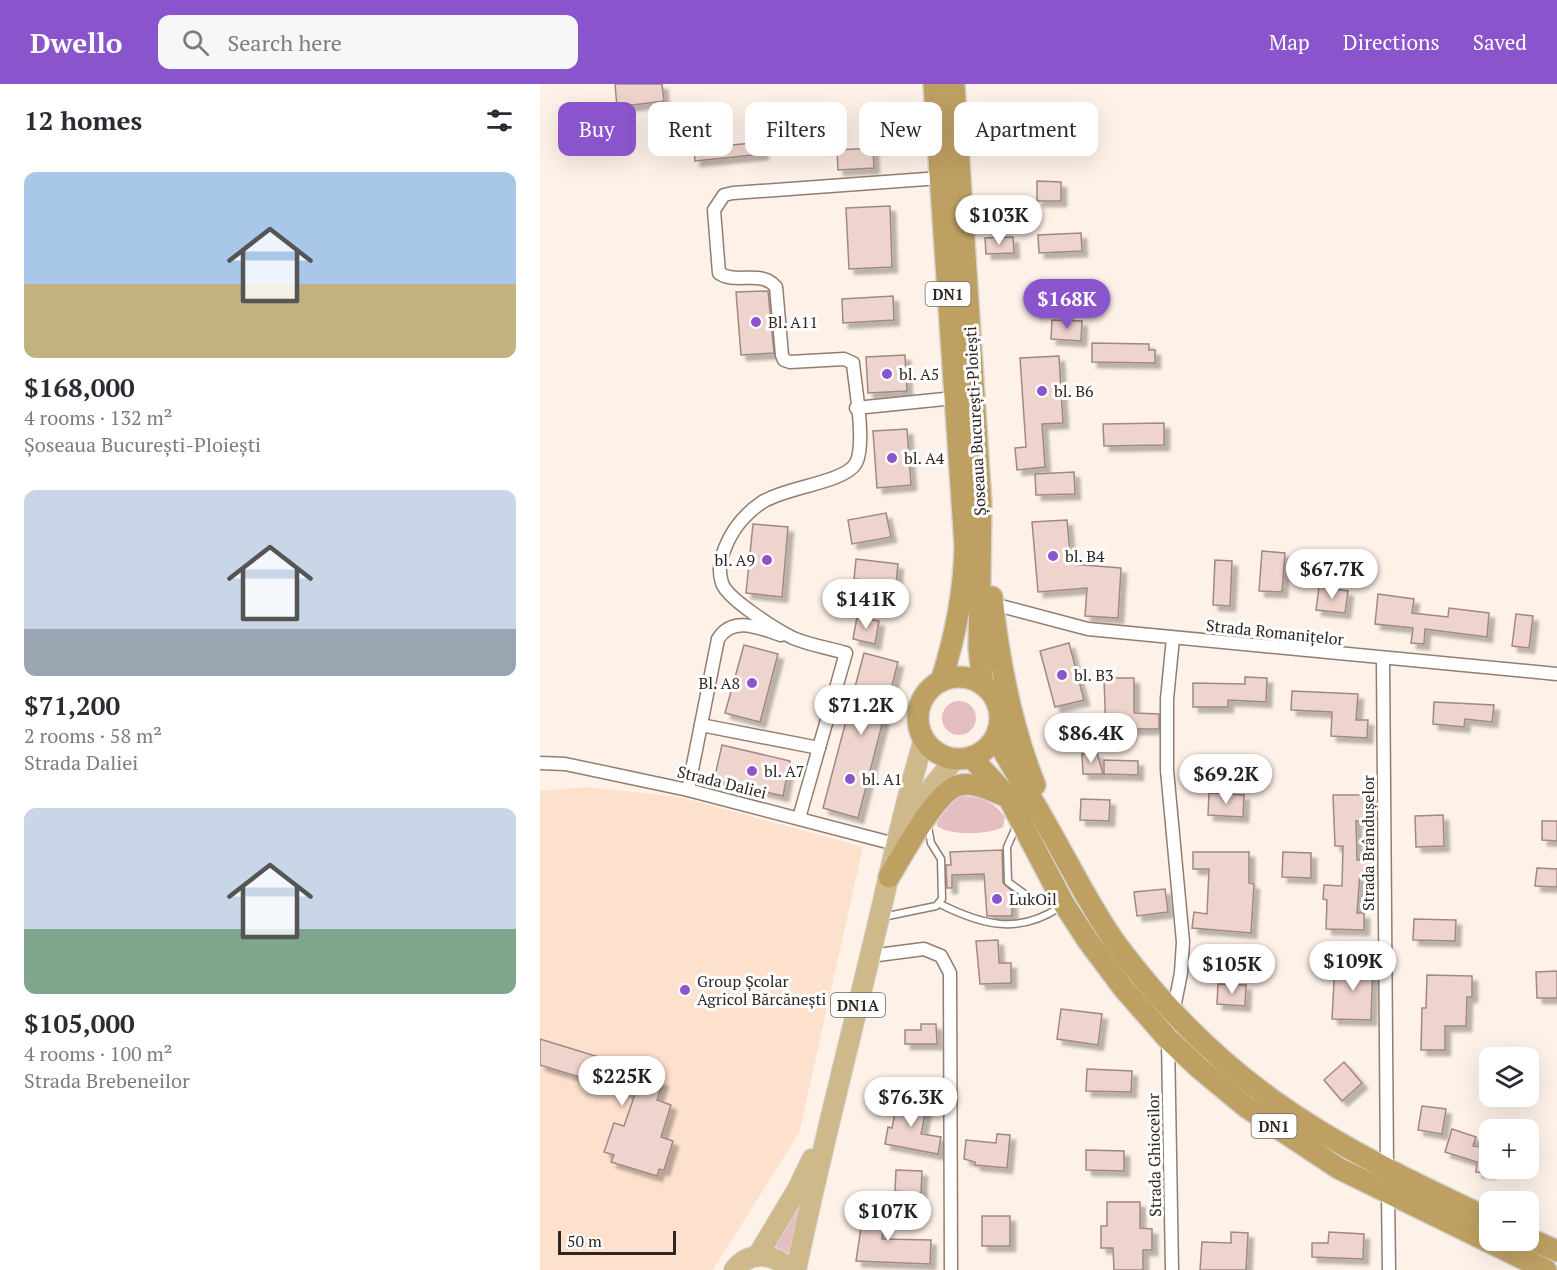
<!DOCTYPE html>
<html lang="en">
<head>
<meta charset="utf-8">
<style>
	:root { --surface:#fff; --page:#f7f7f7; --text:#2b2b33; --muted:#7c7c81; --accent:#8a54cc }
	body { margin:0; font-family:"PT Serif",serif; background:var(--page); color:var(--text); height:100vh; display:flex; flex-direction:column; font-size:22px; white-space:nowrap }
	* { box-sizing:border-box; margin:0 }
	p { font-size:20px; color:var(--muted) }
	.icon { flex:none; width:33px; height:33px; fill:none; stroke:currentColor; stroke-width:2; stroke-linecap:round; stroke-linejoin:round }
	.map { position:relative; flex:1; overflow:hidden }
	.details { display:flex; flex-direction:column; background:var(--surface); width:540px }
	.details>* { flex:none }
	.guide { position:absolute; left:18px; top:18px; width:570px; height:54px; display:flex; gap:12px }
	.tools { position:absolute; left:939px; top:963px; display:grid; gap:12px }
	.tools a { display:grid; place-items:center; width:60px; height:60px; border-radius:12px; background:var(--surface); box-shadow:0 6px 24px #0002; font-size:30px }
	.scale { position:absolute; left:18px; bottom:15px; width:118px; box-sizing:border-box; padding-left:6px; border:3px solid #2e2620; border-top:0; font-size:16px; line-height:21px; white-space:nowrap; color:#2e2620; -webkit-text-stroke:4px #fff; paint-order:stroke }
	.price { position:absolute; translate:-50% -51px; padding:0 14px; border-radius:21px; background:#fff; color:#222; font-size:20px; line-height:39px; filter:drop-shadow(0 2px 3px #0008) }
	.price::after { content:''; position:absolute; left:50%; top:36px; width:18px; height:14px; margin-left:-9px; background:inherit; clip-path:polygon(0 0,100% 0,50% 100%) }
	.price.current { background:var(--accent); color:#fff }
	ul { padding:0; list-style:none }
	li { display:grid; align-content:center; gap:12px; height:318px; padding:0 24px }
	li span { display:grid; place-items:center; height:186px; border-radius:12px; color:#555 }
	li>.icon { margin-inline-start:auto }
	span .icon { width:108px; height:108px; fill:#fffc; stroke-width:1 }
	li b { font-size:26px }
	h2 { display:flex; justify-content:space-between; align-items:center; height:72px; padding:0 24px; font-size:26px }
	.tag { padding:0 21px; border-radius:12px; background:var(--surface); box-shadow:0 6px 24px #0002; font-size:21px; line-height:54px }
	.tag.current { background:var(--accent); color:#fff }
	header { display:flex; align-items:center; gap:36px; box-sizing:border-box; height:84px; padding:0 30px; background:var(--accent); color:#fff }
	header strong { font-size:28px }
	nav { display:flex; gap:33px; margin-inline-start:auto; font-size:21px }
	.search { width:420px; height:54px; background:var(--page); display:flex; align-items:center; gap:15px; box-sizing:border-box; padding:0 21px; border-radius:12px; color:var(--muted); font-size:22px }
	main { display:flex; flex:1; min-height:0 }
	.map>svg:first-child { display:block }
	.built { fill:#fde1cd }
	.green { fill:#e5bec2 }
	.building { fill:#efd4cd; stroke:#a18982; stroke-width:1.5; filter:url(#shadow) }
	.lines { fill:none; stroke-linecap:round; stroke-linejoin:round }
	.service-casing { stroke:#917e70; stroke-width:9 }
	.minor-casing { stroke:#917e70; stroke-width:15 }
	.primary-casing { stroke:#d5d4d2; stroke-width:22 }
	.trunk-casing { stroke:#d5d4d2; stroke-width:24 }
	.service { stroke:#fff; stroke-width:6 }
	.minor { stroke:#fff; stroke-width:12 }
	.primary { stroke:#cfb88a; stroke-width:20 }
	.trunk { stroke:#bfa063; stroke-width:21 }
	.poi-dot { fill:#8a54cc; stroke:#fff; stroke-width:2 }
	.labels { text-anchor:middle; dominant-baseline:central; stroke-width:6; stroke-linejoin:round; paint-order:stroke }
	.shield { fill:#fff; stroke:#6d6763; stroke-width:1.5 }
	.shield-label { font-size:15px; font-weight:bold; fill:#2e2620 }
	.poi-label { font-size:16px; fill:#2e2620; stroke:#fff; text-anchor:start }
	.street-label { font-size:16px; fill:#2e2620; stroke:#fff }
</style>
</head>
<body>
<header>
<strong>Dwello</strong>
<div class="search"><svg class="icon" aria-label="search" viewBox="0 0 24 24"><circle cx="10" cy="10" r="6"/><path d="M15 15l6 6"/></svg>Search here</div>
<nav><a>Map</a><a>Directions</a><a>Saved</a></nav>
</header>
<main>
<section class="details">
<h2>12 homes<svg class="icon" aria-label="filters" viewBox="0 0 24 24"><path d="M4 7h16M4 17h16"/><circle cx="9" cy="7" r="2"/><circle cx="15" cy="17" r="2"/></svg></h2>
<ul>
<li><span style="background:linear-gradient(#a9c7e8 60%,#c2b280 0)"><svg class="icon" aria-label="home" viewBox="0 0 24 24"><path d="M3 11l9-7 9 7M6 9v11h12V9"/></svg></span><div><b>$168,000</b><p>4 rooms · 132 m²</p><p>Șoseaua București-Ploiești</p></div></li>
<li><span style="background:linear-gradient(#c9d6e8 75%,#9aa5b1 0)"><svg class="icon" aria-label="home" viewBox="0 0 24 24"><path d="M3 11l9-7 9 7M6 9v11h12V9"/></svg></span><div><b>$71,200</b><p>2 rooms · 58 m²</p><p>Strada Daliei</p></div></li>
<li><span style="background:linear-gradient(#c9d6e8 65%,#7fa58c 0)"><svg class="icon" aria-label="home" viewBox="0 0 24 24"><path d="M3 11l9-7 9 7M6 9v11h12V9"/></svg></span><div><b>$105,000</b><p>4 rooms · 100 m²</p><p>Strada Brebeneilor</p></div></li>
</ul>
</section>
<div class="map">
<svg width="1017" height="1186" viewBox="0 0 1017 1186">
	<defs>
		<filter id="shadow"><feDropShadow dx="5.5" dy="5.5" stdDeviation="1.5" flood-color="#0004"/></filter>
	</defs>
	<rect width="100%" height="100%" fill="#fef1e8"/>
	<polygon class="built" points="46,703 140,713 323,763 259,1049 173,1186 0,1186 0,707"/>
	<g class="green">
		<circle cx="419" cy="634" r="17"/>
		<path d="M 420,712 C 441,713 452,716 465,733 L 463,743 C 447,751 412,752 397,742 C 397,725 407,720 420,712 Z"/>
		<polygon points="270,1092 251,1171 232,1161"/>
	</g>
	<g class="building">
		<polygon points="75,0 122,0 124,17 77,23"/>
		<polygon points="221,58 223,70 155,77 154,65"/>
		<polygon points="333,64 334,84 298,86 297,66"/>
		<polygon points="497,97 521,98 521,117 497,117"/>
		<polygon points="350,122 352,183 309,185 306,124"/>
		<polygon points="541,149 542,167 499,169 498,151"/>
		<polygon points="473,153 474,169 446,170 445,154"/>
		<polygon points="521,204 522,227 495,228 494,205"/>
		<polygon points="228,207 234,269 201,271 196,208"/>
		<polygon points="353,212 354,236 303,239 302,215"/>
		<polygon points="512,236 542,237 541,257 511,255"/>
		<polygon points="552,259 609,260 609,266 615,266 615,279 552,278"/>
		<polygon points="365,271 367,307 328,309 326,273"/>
		<polygon points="519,272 523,339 502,340 505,383 477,386 475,364 486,363 480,274"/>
		<polygon points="624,339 624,361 564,362 563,340"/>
		<polygon points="367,345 371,401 337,404 333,347"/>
		<polygon points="534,388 535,410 496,411 495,390"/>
		<polygon points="346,429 351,453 312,460 308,436"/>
		<polygon points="527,436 531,480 581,484 578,534 545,532 547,504 498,508 492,438"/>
		<polygon points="213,440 248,443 242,513 206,509"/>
		<polygon points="722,467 745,469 742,508 719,507"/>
		<polygon points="316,475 358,480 356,500 314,495"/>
		<polygon points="675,476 692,477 690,522 673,521"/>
		<polygon points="779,503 808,507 805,529 776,526"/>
		<polygon points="838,510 874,515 872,529 908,533 909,524 949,529 947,553 885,545 884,560 871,559 873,544 835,540"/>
		<polygon points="976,530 993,532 989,564 972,562"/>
		<polygon points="317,533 339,537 335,560 313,555"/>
		<polygon points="529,559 544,616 515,623 500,567"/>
		<polygon points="204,561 238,570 220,638 185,629"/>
		<polygon points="324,569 358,578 318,734 283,724"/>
		<polygon points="705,593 727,594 726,618 688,616 688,623 653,623 653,599 705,600"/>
		<polygon points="564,594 594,594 594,629 619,630 619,645 590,645 590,651 566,651"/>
		<polygon points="752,607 818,610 816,636 828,636 827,654 791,652 792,628 751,626"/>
		<polygon points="894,618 954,621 952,638 925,635 924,643 893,640"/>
		<polygon points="182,661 250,677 243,712 174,696"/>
		<polygon points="557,669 563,690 543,690 542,670"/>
		<polygon points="564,676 598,677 598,691 564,690"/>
		<polygon points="669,709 704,711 703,733 668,731"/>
		<polygon points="793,711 833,711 833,737 816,737 817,776 832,776 831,789 820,789 817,829 824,829 824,846 786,845 787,816 783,815 784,801 802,802 803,762 795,762"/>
		<polygon points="541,715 570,716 569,737 540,736"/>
		<polygon points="903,731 904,762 876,763 875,732"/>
		<polygon points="1002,737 1017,737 1017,757 1002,756"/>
		<polygon points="462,766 463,799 472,807 472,832 447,832 444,790 412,791 412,804 407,804 406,781 411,781 410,768"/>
		<polygon points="653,768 709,768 709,799 714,800 711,849 652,844 654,828 667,830 669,785 653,785"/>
		<polygon points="743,768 771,769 771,794 742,793"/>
		<polygon points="997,784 1017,785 1017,803 995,802"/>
		<polygon points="625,805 628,828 597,832 594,808"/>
		<polygon points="874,835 916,836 915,857 873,856"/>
		<polygon points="458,856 459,879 471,879 471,899 440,900 436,857"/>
		<polygon points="795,879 833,880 831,936 792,935"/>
		<polygon points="1017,887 1017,914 997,914 996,888"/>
		<polygon points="887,891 932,892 932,913 927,913 926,942 905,942 905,966 881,966 882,924 886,924"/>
		<polygon points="678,900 706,901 705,922 677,920"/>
		<polygon points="521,925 562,930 558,961 517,955"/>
		<polygon points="381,940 396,940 397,960 365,960 365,946 381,946"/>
		<polygon points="0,955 88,982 87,986 123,997 117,1016 131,1021 121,1053 133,1057 124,1086 119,1085 117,1092 71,1078 74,1071 64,1068 74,1039 84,1042 95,1010 0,981"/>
		<polygon points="804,978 822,999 802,1017 784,996"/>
		<polygon points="547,985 592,987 591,1008 546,1007"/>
		<polygon points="358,1014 387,1020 381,1050 401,1053 398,1070 345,1060 348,1043 352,1044"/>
		<polygon points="882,1022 906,1025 902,1050 878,1046"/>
		<polygon points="912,1045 936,1053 933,1062 940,1063 943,1047 950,1047 950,1090 936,1088 937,1078 905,1068"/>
		<polygon points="457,1050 470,1051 467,1084 435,1081 435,1078 424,1075 426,1056 456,1059"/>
		<polygon points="546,1066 584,1067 584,1087 546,1086"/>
		<polygon points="356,1086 382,1087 381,1109 355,1107"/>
		<polygon points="567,1118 600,1118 600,1144 612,1145 612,1166 603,1166 603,1186 574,1186 573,1164 561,1164 561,1142 567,1142"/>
		<polygon points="328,1119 345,1120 342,1155 391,1156 390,1180 316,1177 324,1124 328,1125"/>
		<rect x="442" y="1132" width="28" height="30"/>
		<polygon points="691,1148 708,1149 706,1186 660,1186 662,1158 691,1159"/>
		<polygon points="789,1148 824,1150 823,1175 772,1173 772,1159 788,1159"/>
	</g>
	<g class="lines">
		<defs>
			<g id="service">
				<polyline points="476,743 467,763 468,798 490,814 517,819"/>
				<path d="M 400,820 C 442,841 478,851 520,823"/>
				<polyline points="343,833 396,822 402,815 401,775 391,759 388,743"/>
			</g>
			<g id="minor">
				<polyline points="316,324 414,314"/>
				<polyline points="453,520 548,545 1017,590"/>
				<polyline points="843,576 847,1086"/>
				<polyline points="161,641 279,664"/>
				<polyline points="0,679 25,680 148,706 355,760"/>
				<path d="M 148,706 L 178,555 C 193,531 219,544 241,551"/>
				<path d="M 259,734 L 306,569 C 289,564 269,561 253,554 C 237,546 187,515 182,499 C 178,486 180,477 185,464 C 192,446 205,430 221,419 C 244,403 305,399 316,379 C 326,360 315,302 313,279 L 304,275 L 250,278 L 244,276 L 242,271 L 236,203 C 221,185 196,201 179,189 L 174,126 L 184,111 L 193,109 L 400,94"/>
				<polyline points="330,872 384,865 401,872 410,889 411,1186"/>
				<polyline points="633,929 641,889 643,858 627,686 627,615 633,554"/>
				<polyline points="628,956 632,1186"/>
				<polyline points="848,1110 849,1186"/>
			</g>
			<g id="primary">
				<polyline points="373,741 392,703 415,675"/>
				<polyline points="218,1171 257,1106 272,1075"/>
				<path d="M 194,1186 C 209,1167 234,1168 250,1186"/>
				<path d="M 256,1186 C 278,1080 305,976 330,872 C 348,799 362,727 384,655"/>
			</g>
			<g id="trunk">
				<path d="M 394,0 L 425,462 C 424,510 416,551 401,597"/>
				<polyline points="414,0 441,420 439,565 443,601"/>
				<path d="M 452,513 C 459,578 471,641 495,701"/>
				<circle cx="419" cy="634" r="41"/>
				<path d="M 456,653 C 472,685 493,715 510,747 C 532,785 551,825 577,861 C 621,920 674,974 734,1017 C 801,1065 876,1100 950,1135"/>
				<polyline points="431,673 468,713 524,820 548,857 584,905 628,955 659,984 706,1023 798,1084 1006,1186"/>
				<path d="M 349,793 C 363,771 396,706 420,701 C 436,698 450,706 465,712"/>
				<polyline points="988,1154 1017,1167"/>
			</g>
		</defs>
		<use href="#service" class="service-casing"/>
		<use href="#minor" class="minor-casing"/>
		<use href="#primary" class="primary-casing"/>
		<use href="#trunk" class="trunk-casing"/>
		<use href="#service" class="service"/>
		<use href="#minor" class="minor"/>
		<use href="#primary" class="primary"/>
		<use href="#trunk" class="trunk"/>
	</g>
	<g class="poi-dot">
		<circle cx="216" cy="238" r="6"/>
		<circle cx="347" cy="290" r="6"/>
		<circle cx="502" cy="307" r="6"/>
		<circle cx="352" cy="374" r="6"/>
		<circle cx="513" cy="472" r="6"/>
		<circle cx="227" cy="476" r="6"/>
		<circle cx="522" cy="591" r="6"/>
		<circle cx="212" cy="599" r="6"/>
		<circle cx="212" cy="687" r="6"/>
		<circle cx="310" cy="695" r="6"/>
		<circle cx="457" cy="815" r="6"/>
		<circle cx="145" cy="906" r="6"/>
	</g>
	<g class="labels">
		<g class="shield">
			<rect x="385.5" y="198" width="45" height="24" rx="4.5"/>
			<rect x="291" y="909" width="54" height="24" rx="4.5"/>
			<rect x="711.5" y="1030" width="45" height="24" rx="4.5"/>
		</g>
		<g class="shield-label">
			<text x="408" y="210">DN1</text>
			<text x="318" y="921">DN1A</text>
			<text x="734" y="1042">DN1</text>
		</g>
		<g class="poi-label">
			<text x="228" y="238">Bl. A11</text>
			<text x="359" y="290">bl. A5</text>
			<text x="514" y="307">bl. B6</text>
			<text x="364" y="374">bl. A4</text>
			<text x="525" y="472">bl. B4</text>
			<text x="215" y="476" text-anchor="end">bl. A9</text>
			<text x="534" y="591">bl. B3</text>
			<text x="200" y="599" text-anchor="end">Bl. A8</text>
			<text x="224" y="687">bl. A7</text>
			<text x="322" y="695">bl. A1</text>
			<text x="469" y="815">LukOil</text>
			<text x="157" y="897">Group Școlar<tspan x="157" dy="18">Agricol Bărcănești</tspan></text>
		</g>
		<g class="street-label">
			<text transform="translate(435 337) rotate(-93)">Șoseaua București-Ploiești</text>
			<text transform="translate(735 548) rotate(6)">Strada Romanițelor</text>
			<text transform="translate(182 698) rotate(14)">Strada Daliei</text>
			<text transform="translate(828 759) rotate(-90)">Strada Brândușelor</text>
			<text transform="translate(614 1071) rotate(-91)">Strada Ghioceilor</text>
		</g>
	</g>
</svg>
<div class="tools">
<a><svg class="icon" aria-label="layers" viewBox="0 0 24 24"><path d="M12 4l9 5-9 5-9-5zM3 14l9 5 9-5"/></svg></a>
<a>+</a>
<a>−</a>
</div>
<div class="scale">50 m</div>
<b class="price" style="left:459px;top:162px">$103K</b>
<b class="price current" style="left:527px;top:246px">$168K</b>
<b class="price" style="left:792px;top:516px">$67.7K</b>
<b class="price" style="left:326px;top:546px">$141K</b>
<b class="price" style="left:321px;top:652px">$71.2K</b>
<b class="price" style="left:551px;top:680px">$86.4K</b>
<b class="price" style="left:686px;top:721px">$69.2K</b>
<b class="price" style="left:813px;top:908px">$109K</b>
<b class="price" style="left:692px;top:911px">$105K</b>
<b class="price" style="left:82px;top:1023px">$225K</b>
<b class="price" style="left:371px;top:1044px">$76.3K</b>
<b class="price" style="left:348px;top:1158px">$107K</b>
<div class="guide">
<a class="tag current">Buy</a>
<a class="tag">Rent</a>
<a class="tag">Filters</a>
<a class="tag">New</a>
<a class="tag">Apartment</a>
</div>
</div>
</main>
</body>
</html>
